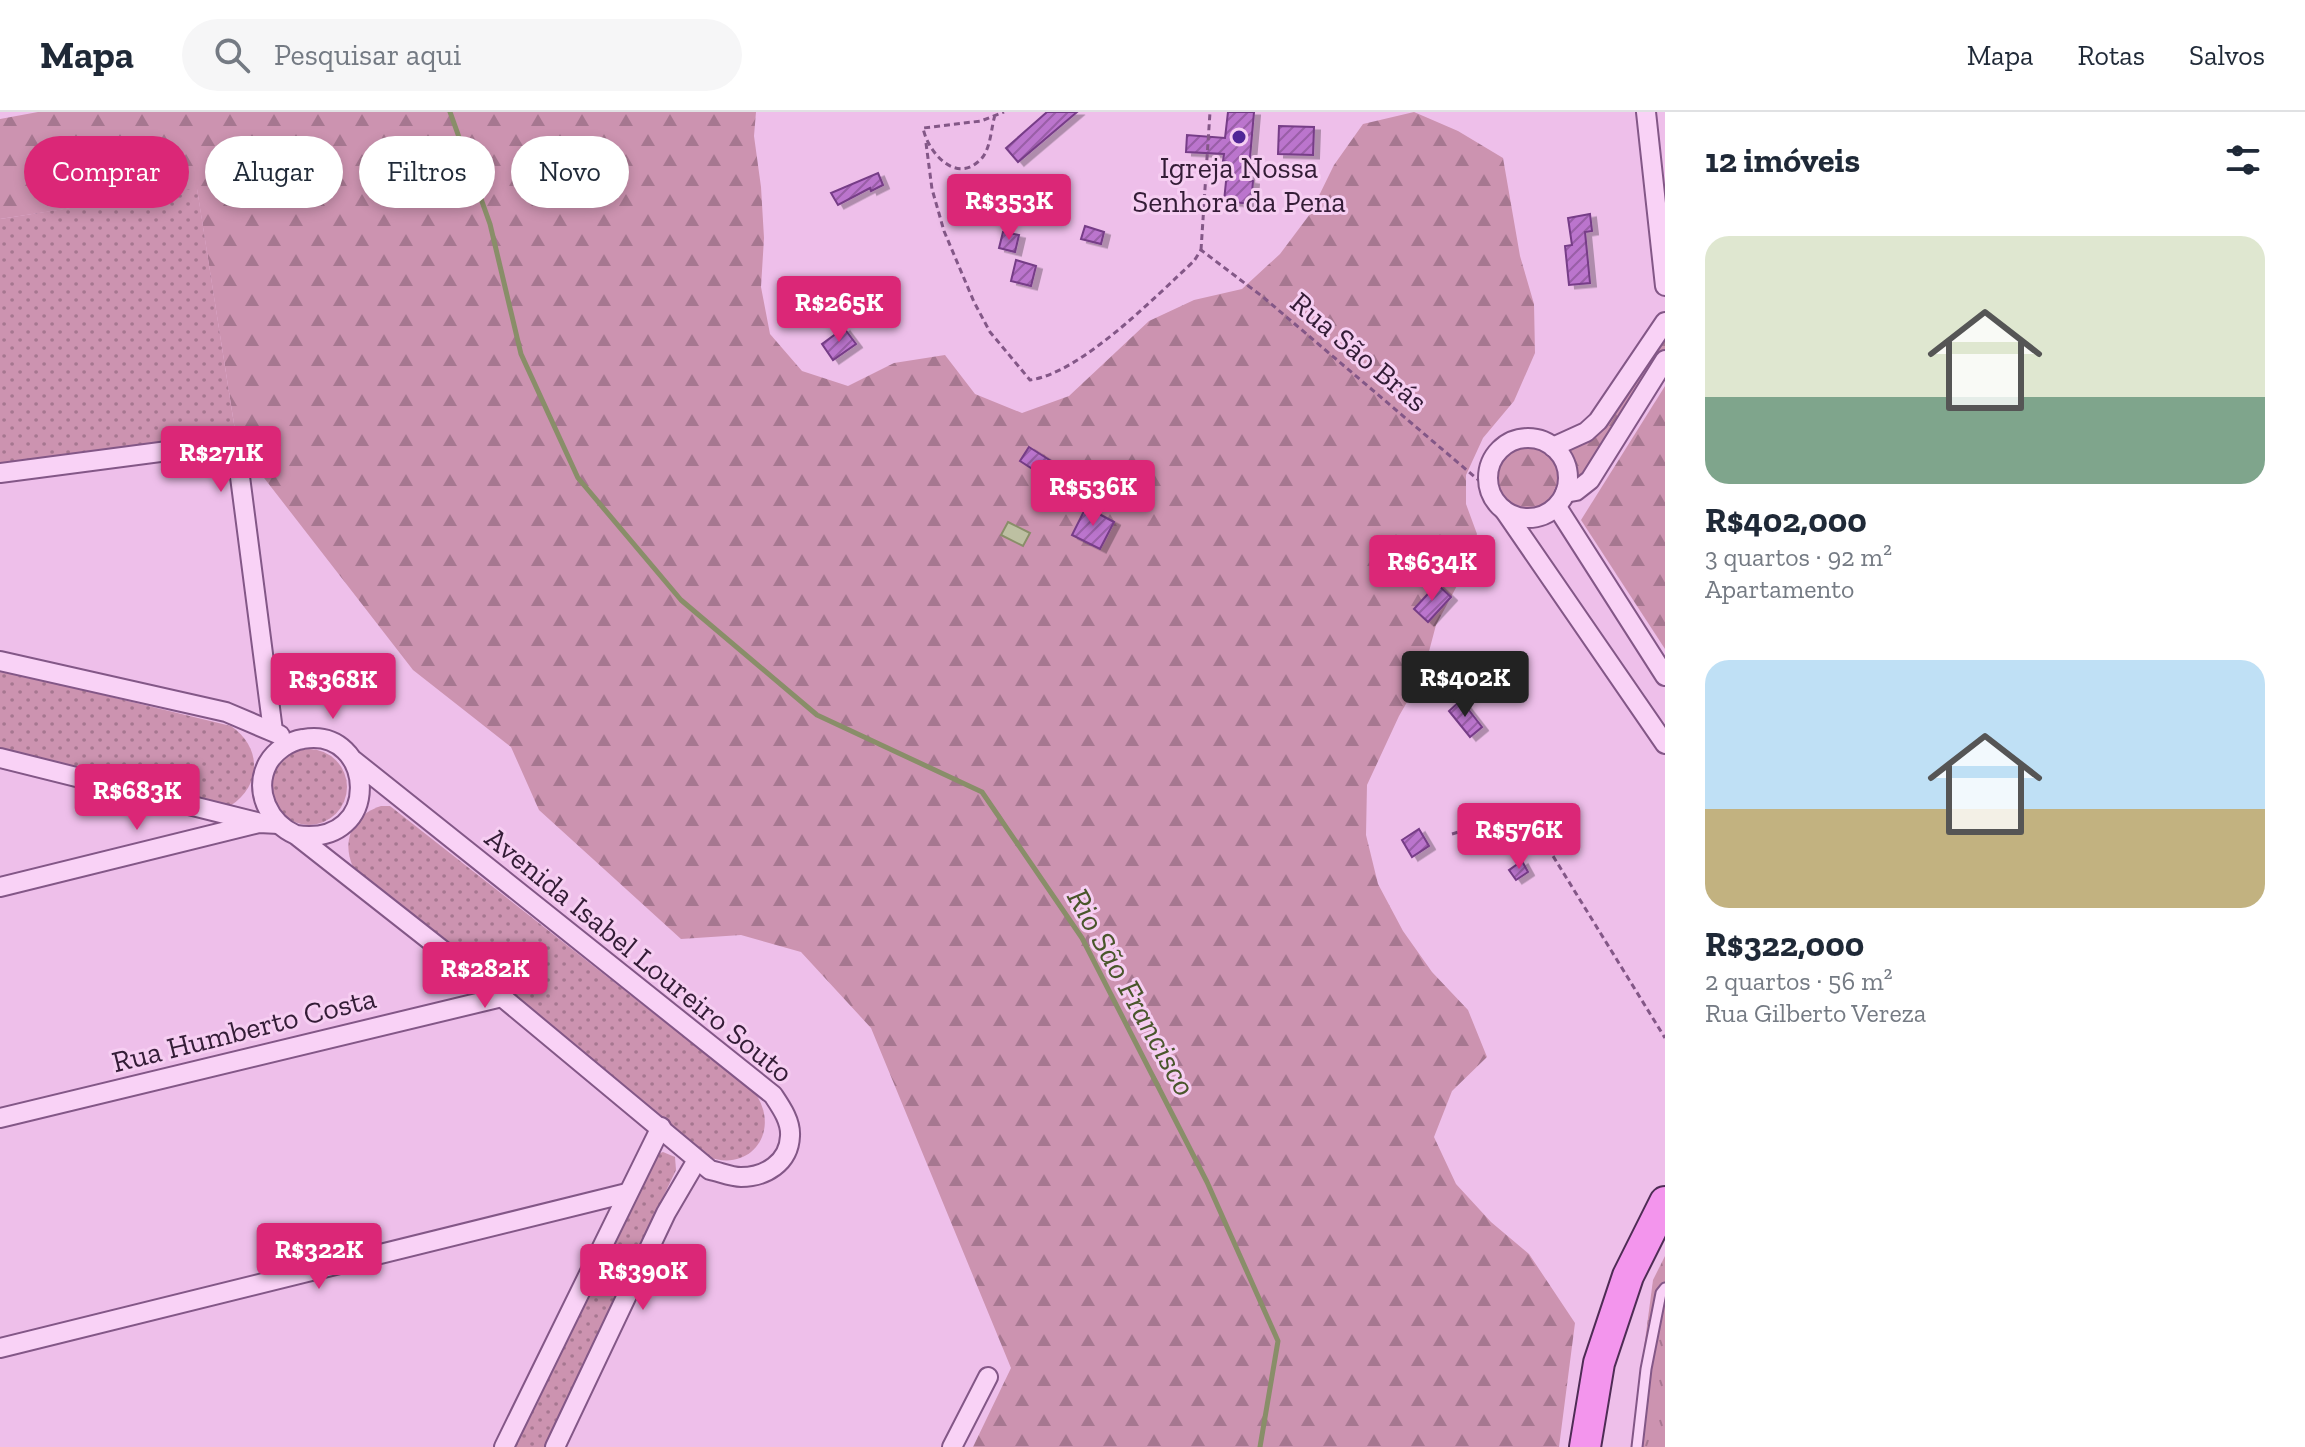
<!DOCTYPE html>
<html lang="pt">
<head>
<meta charset="utf-8">
<style>
	:root { --surface:#fff; --page:#f6f6f7; --text:#1f2937; --muted:#747a83; --line:#e0e1e3; --accent:#db2777 }
	body { margin:0; font-family:"Zilla Slab",serif; background:var(--page); color:var(--text); height:100vh; display:flex; flex-direction:column; font-size:30px; white-space:nowrap }
	* { box-sizing:border-box; margin:0 }
	p { font-size:26px; color:var(--muted) }
	.icon { flex:none; width:44px; height:44px; fill:none; stroke:currentColor; stroke-width:2; stroke-linecap:round; stroke-linejoin:round }
	.map { position:relative; flex:1; overflow:hidden }
	.sheet { display:flex; flex-direction:column; background:var(--surface); width:640px }
	.sheet>* { flex:none }
	.guide { position:absolute; left:24px; top:24px; width:760px; height:72px; display:flex; gap:16px }
	.price { position:absolute; translate:-50% -68px; padding:0 18px; border-radius:8px; background:var(--accent); color:#fff; font-size:26px; line-height:52px; filter:drop-shadow(0 2px 4px #0008) }
	.price::after { content:''; position:absolute; left:50%; top:48px; width:24px; height:18px; margin-left:-12px; background:inherit; clip-path:polygon(0 0,100% 0,50% 100%) }
	.price.current { background:#222; color:#fff }
	ul { padding:0; list-style:none }
	li { display:grid; align-content:center; gap:16px; height:424px; padding:0 40px }
	li span { display:grid; place-items:center; height:248px; border-radius:24px; color:#555 }
	li>.icon { margin-inline-start:auto }
	span .icon { width:144px; height:144px; fill:#fffc; stroke-width:1 }
	li b { font-size:34px }
	h2 { display:flex; justify-content:space-between; align-items:center; height:96px; padding:0 40px; font-size:34px }
	.chip { padding:0 28px; border-radius:36px; background:var(--surface); box-shadow:0 4px 12px #0003; font-size:28px; line-height:72px }
	.chip.current { background:var(--accent); color:#fff }
	header { display:flex; align-items:center; gap:48px; box-sizing:border-box; height:112px; padding:0 40px; background:var(--surface); border-bottom:2px solid var(--line) }
	header strong { font-size:38px }
	nav { display:flex; gap:44px; margin-inline-start:auto; font-size:28px }
	.search { width:560px; height:72px; background:var(--page); display:flex; align-items:center; gap:20px; box-sizing:border-box; padding:0 28px; border-radius:44px; color:var(--muted); font-size:30px }
	main { display:flex; flex:1; min-height:0 }
	.map>svg:first-child { display:block }
	.grass { fill:url(#grass-tufts) }
	.forest { fill:url(#forest-firs) }
	.park { fill:url(#park-dots) }
	.water { fill:#bdc0a2; stroke:#898e69; stroke-width:2 }
	.lines { fill:none; stroke-linecap:round; stroke-linejoin:round }
	.stream { stroke:#898e69; stroke-width:5 }
	.building { fill:url(#building-hatch); stroke:#763c87; stroke-width:2; filter:url(#shadow) }
	.service-casing { stroke:#835787; stroke-width:13 }
	.minor-casing { stroke:#835787; stroke-width:22 }
	.primary-casing { stroke:#4e2c55; stroke-width:34 }
	.path { stroke:#835787; stroke-width:3; stroke-dasharray:6 4; stroke-linecap:butt }
	.service { stroke:#f9d2f6; stroke-width:9 }
	.minor { stroke:#f9d2f6; stroke-width:18 }
	.primary { stroke:#f395ed; stroke-width:30 }
	.poi-dot { fill:#502697; stroke:#f6cef2; stroke-width:3 }
	.labels { text-anchor:middle; dominant-baseline:central; stroke-width:6; stroke-linejoin:round; paint-order:stroke }
	.poi-label { font-size:30px; fill:#331c36; stroke:#f6cef2 }
	.street-label { font-size:30px; fill:#331c36; stroke:#f6cef2 }
	.water-label { font-size:32px; font-style:italic; fill:#49562b; stroke:#f6cef2 }
</style>
</head>
<body>
<header>
<strong>Mapa</strong>
<div class="search"><svg class="icon" aria-label="search" viewBox="0 0 24 24"><circle cx="10" cy="10" r="6"/><path d="M15 15l6 6"/></svg>Pesquisar aqui</div>
<nav><a>Mapa</a><a>Rotas</a><a>Salvos</a></nav>
</header>
<main>
<div class="map">
<svg width="1665" height="1335" viewBox="0 0 1665 1335">
	<defs>
		<pattern id="grass-tufts" width="24" height="20" patternUnits="userSpaceOnUse" patternTransform="scale(2)"><rect width="24" height="20" fill="#cc93b0"/><path d="M3 7l-1-3M5 7V3M7 7l1-3M15 17l-1-3M17 17v-4M19 17l1-3" fill="none" stroke="#a67790"/></pattern>
		<pattern id="forest-firs" width="22" height="20" patternUnits="userSpaceOnUse" patternTransform="scale(2)"><rect width="22" height="20" fill="#cc93b0"/><path d="M5 1l3.5 6h-7zM16 11l3.5 6h-7z" fill="#a67790"/></pattern>
		<pattern id="park-dots" width="8" height="8" patternUnits="userSpaceOnUse" patternTransform="scale(2)"><rect width="8" height="8" fill="#cc93b0"/><path d="M2 2h.1M6 6h.1" fill="none" stroke="#a67790" stroke-width="1.8" stroke-linecap="round"/></pattern>
		<pattern id="building-hatch" width="6" height="6" patternUnits="userSpaceOnUse" patternTransform="scale(2)"><rect width="6" height="6" fill="#bb74cd"/><path d="M-1 1l2-2M0 6l6-6M5 7l2-2" fill="none" stroke="#995ea7"/></pattern>
		<filter id="shadow"><feDropShadow dx="6" dy="3.5" stdDeviation="0" flood-color="#0004"/></filter>
	</defs>
	<rect width="100%" height="100%" fill="#eebfea"/>
	<polygon class="grass" points="1665,1144 1665,1335 1631,1335 1653,1168"/>
	<g class="forest">
		<polygon points="38,0 756,0 754,24 761,75 764,126 761,175 770,222 802,259 848,274 894,251 945,243 975,282 1022,301 1069,284 1149,209 1194,188 1242,177 1280,142 1310,102 1334,53 1363,12 1414,0 1458,19 1503,46 1520,144 1534,192 1535,241 1514,289 1483,326 1466,363 1466,392 1477,422 1459,470 1436,513 1423,562 1399,604 1367,673 1366,723 1378,772 1403,819 1432,860 1468,898 1487,945 1452,979 1434,1025 1456,1072 1491,1110 1529,1142 1575,1211 1559,1335 973,1335 1011,1256 871,916 801,840 741,823 681,827 539,698 511,635 413,558 237,331 197,77 0,107 0,7"/>
		<polygon points="1665,220 1665,240 1588,361 1577,367 1565,338 1583,332 1591,324"/>
		<polygon points="1665,274 1665,537 1581,408"/>
		<circle cx="1528" cy="366" r="36"/>
	</g>
	<g class="park">
		<polygon points="197,76 237,331 227,327 0,354 0,107"/>
		<path d="M 0,558 L 231,614 C 262,635 262,674 230,694 L 0,639 Z"/>
		<circle cx="309" cy="675" r="38"/>
		<path d="M 381,694 L 390,694 L 755,981 C 781,1018 752,1061 708,1045 L 353,755 C 341,728 353,703 381,694 Z"/>
		<polygon points="663,1040 675,1045 676,1058 544,1335 512,1335 655,1043"/>
	</g>
	<polygon class="water" points="1008,410 1030,421 1023,434 1001,423"/>
	<g class="lines">
		<polyline class="stream" points="450,0 490,112 521,242 578,366 681,488 817,603 982,680 1082,826 1207,1070 1278,1229 1260,1335"/>
	</g>
	<g class="building">
		<polygon points="1047,0 1077,0 1018,50 1006,36"/>
		<polygon points="1228,0 1254,0 1248,68 1253,69 1251,92 1224,89 1228,50 1223,49 1224,42 1186,40 1187,23 1225,26"/>
		<polygon points="1279,14 1314,15 1313,43 1278,42"/>
		<polygon points="878,61 883,73 871,79 870,76 838,93 831,81"/>
		<polygon points="1590,102 1592,119 1585,120 1590,171 1569,173 1565,134 1572,133 1568,106"/>
		<polygon points="1085,114 1104,120 1101,132 1081,127"/>
		<polygon points="1003,120 1019,123 1015,140 999,136"/>
		<polygon points="1016,148 1036,154 1031,174 1011,169"/>
		<polygon points="844,216 856,232 833,248 822,232"/>
		<polygon points="1029,335 1059,354 1050,368 1020,349"/>
		<polygon points="1086,395 1114,410 1100,437 1072,423"/>
		<polygon points="1437,472 1451,485 1428,510 1414,497"/>
		<polygon points="1461,588 1482,615 1470,625 1449,599"/>
		<polygon points="1419,717 1429,734 1412,745 1402,728"/>
		<polygon points="1522,749 1528,760 1516,768 1509,758"/>
	</g>
	<g class="lines">
		<defs>
			<polyline id="service" points="1637,1335 1646,1257 1661,1181 1665,1176"/>
			<g id="minor">
				<polyline points="1646,0 1665,174"/>
				<circle cx="1528" cy="366" r="40"/>
				<polyline points="1553,335 1586,320 1598,309 1665,210"/>
				<polyline points="0,361 183,337 218,334 231,338 239,357 273,619"/>
				<polyline points="1565,381 1576,379 1590,368 1665,248"/>
				<polyline points="1557,395 1665,564"/>
				<polyline points="1504,398 1665,632"/>
				<polyline points="0,549 226,600 280,623"/>
				<polyline points="0,646 257,710"/>
				<path d="M 296,723 C 385,736 375,614 303,627 C 289,629 275,639 268,651 C 253,679 269,711 296,723 L 502,885 L 710,1058 C 720,1060 731,1065 741,1065 C 765,1065 789,1051 790,1024 C 791,1009 781,995 773,983 L 352,647"/>
				<polyline points="0,775 259,711 279,712"/>
				<polyline points="0,1006 502,885"/>
				<polyline points="0,1236 627,1081"/>
				<polyline points="504,1335 661,1015"/>
				<polyline points="555,1335 666,1101 697,1048"/>
				<polyline points="952,1335 988,1265"/>
			</g>
			<polyline id="primary" points="1585,1335 1599,1251 1628,1164 1665,1090"/>
		</defs>
		<use href="#service" class="service-casing"/>
		<use href="#minor" class="minor-casing"/>
		<use href="#primary" class="primary-casing"/>
		<g class="path">
			<path d="M 995,3 C 991,16 991,35 982,46 C 957,74 928,41 923,16 L 981,9 L 1004,0"/>
			<path d="M 926,31 L 932,77 L 944,119 L 974,190 L 990,220 L 1030,268 C 1081,261 1155,185 1194,149 L 1201,138 L 1263,185 L 1489,377"/>
			<polyline points="1201,138 1210,0"/>
			<polyline points="1452,722 1482,713 1518,708 1529,711 1553,744 1665,926"/>
		</g>
		<use href="#service" class="service"/>
		<use href="#minor" class="minor"/>
		<use href="#primary" class="primary"/>
	</g>
	<circle class="poi-dot" cx="1239" cy="25" r="8"/>
	<g class="labels">
		<g class="poi-label">
			<text x="1239" y="56">Igreja Nossa<tspan x="1239" dy="34">Senhora da Pena</tspan></text>
		</g>
		<g class="street-label">
			<text transform="translate(1359 240) rotate(40)">Rua São Brás</text>
			<text transform="translate(639 843) rotate(39)">Avenida Isabel Loureiro Souto</text>
			<text transform="translate(244 918) rotate(-14)">Rua Humberto Costa</text>
		</g>
		<g class="water-label">
			<text transform="translate(1132 880) rotate(61)">Rio São Francisco</text>
		</g>
	</g>
</svg>
<b class="price" style="left:1009px;top:130px">R$353K</b>
<b class="price" style="left:839px;top:232px">R$265K</b>
<b class="price" style="left:221px;top:382px">R$271K</b>
<b class="price" style="left:1093px;top:416px">R$536K</b>
<b class="price" style="left:1432px;top:491px">R$634K</b>
<b class="price current" style="left:1465px;top:607px">R$402K</b>
<b class="price" style="left:333px;top:609px">R$368K</b>
<b class="price" style="left:137px;top:720px">R$683K</b>
<b class="price" style="left:1519px;top:759px">R$576K</b>
<b class="price" style="left:485px;top:898px">R$282K</b>
<b class="price" style="left:319px;top:1179px">R$322K</b>
<b class="price" style="left:643px;top:1200px">R$390K</b>
<div class="guide">
<a class="chip current">Comprar</a>
<a class="chip">Alugar</a>
<a class="chip">Filtros</a>
<a class="chip">Novo</a>
</div>
</div>
<section class="sheet">
<h2>12 imóveis<svg class="icon" aria-label="filters" viewBox="0 0 24 24"><path d="M4 7h16M4 17h16"/><circle cx="9" cy="7" r="2"/><circle cx="15" cy="17" r="2"/></svg></h2>
<ul>
<li><span style="background:linear-gradient(#dfe7d0 65%,#7fa58c 0)"><svg class="icon" aria-label="home" viewBox="0 0 24 24"><path d="M3 11l9-7 9 7M6 9v11h12V9"/></svg></span><div><b>R$402,000</b><p>3 quartos · 92 m²</p><p>Apartamento</p></div></li>
<li><span style="background:linear-gradient(#bfe0f5 60%,#c2b280 0)"><svg class="icon" aria-label="home" viewBox="0 0 24 24"><path d="M3 11l9-7 9 7M6 9v11h12V9"/></svg></span><div><b>R$322,000</b><p>2 quartos · 56 m²</p><p>Rua Gilberto Vereza</p></div></li>
</ul>
</section>
</main>
</body>
</html>
